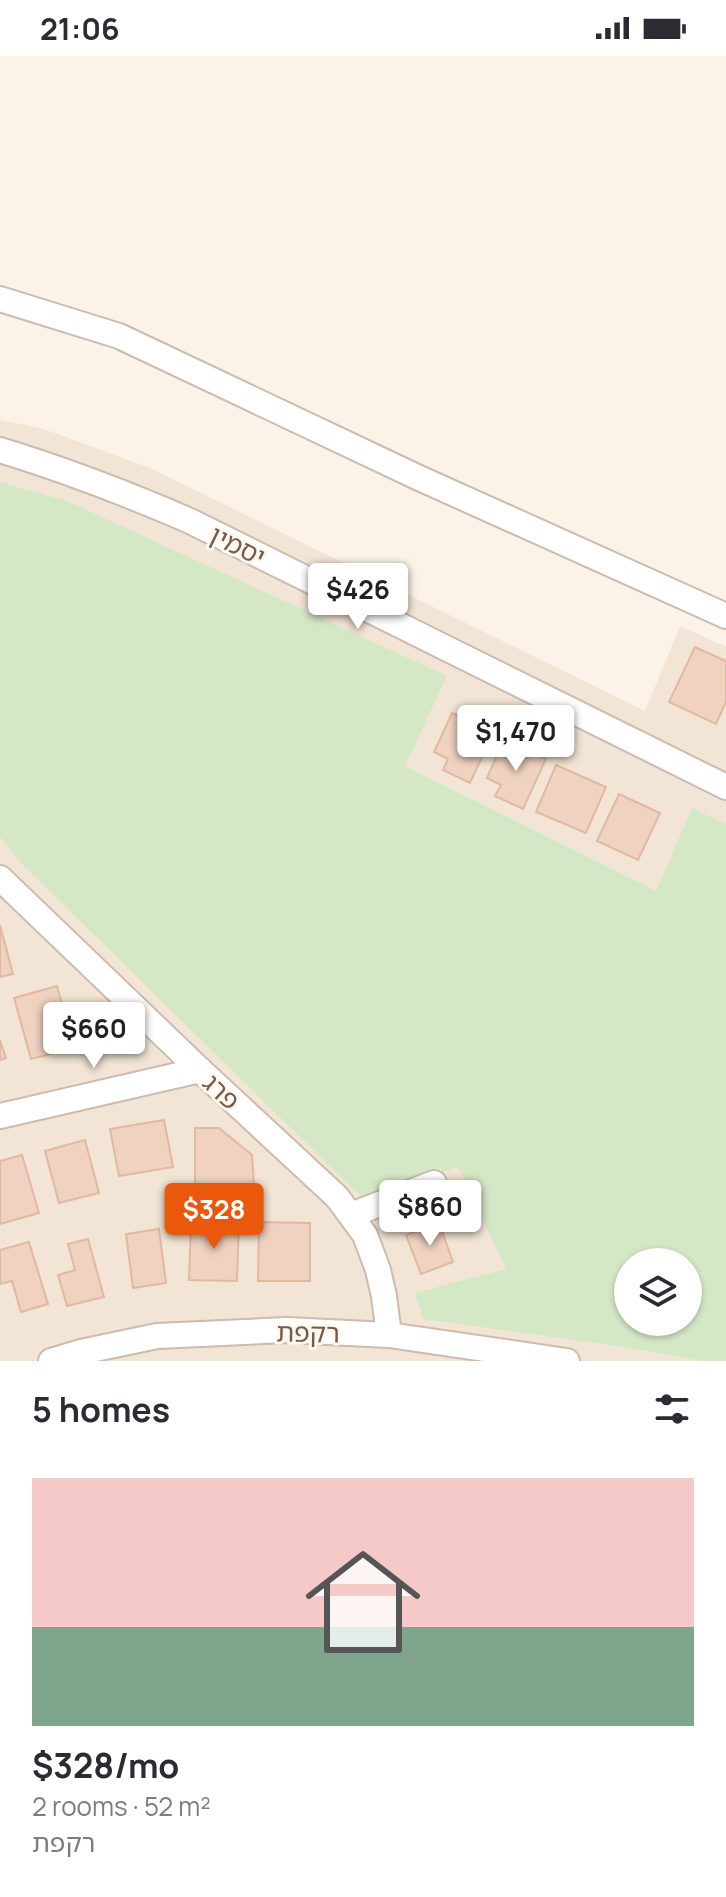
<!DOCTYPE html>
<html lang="en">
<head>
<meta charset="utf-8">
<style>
	:root { --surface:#fff; --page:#f7f7f7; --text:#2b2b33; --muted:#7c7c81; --accent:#ea580c }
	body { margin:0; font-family:Manrope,"Noto Sans Hebrew",sans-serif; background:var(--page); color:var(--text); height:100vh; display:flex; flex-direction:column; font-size:30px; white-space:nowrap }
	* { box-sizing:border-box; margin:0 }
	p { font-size:26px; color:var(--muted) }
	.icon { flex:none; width:44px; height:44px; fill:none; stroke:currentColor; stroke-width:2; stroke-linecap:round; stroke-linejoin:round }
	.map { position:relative; height:1305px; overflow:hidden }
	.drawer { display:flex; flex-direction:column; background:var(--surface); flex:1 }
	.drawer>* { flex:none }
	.tools { position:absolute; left:614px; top:1192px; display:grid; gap:16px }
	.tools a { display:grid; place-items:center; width:88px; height:88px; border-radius:50%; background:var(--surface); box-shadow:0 2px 6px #0004; font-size:40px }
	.price { position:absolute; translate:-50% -68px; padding:0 18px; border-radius:8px; background:#fff; color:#222; font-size:26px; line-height:52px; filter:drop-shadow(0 2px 4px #0008) }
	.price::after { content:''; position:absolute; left:50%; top:48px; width:24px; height:18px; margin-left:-12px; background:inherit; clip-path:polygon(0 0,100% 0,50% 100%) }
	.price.selected { background:var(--accent); color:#fff }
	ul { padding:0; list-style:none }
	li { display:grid; align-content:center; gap:16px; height:424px; padding:0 32px }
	li span { display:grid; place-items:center; height:248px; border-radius:0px; color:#555 }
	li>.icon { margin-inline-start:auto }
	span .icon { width:144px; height:144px; fill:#fffc; stroke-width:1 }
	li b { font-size:34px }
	h2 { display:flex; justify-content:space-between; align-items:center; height:96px; padding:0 32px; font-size:34px }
	.status { display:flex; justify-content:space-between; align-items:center; height:56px; padding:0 40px; background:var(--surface); direction:ltr }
	.status svg { height:22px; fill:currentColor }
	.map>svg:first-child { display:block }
	.residential { fill:#f3e5d5; fill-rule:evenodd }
	.green { fill:#d4e8c6; fill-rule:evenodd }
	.building { fill:#efd2bf; stroke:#e1b9a1; stroke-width:2 }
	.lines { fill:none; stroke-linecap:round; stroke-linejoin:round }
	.minor-casing { stroke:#cdbbad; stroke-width:28 }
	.minor { stroke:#fff; stroke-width:24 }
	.labels { text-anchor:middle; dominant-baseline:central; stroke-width:6; stroke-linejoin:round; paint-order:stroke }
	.street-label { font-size:26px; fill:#745a4c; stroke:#fef7ed }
</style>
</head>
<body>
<div class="status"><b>21:06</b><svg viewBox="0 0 49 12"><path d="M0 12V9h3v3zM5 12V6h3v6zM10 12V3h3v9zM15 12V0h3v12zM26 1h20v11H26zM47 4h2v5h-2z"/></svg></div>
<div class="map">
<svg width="726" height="1305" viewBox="0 0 726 1305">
	<rect width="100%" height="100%" fill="#fbf3e7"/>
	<path class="residential" d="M 0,364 L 44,373 L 150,412 L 645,655 L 680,570 L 726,591 L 726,1305 L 0,1305 ZM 628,1206 L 688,1206 L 688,1266 L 628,1266 Z"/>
	<path class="green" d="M 0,426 L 67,445 L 447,620 L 405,710 L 656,835 L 692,752 L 726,768 L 726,1305 L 701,1305 L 632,1292 L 423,1263 L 415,1237 L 506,1213 L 458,1111 L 364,1144 L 22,808 L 0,781 ZM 628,1206 L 688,1206 L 688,1266 L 628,1266 Z"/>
	<g class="building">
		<polygon points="695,591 726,605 726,646 716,668 669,646"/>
		<polygon points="452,657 494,676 470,727 443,714 448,703 434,696"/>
		<polygon points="504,683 546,703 523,753 495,740 501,729 487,722"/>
		<polygon points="556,709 606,731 586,777 536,756"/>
		<polygon points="619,738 660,757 638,804 597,785"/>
		<polygon points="0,869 13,918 0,921"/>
		<polygon points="57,930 74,992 31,1003 14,942"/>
		<polygon points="0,984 6,1002 0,1004"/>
		<polygon points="164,1064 173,1111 119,1120 110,1073"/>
		<polygon points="195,1072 219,1072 252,1099 254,1128 195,1128"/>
		<polygon points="85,1084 99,1137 59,1147 45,1095"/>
		<polygon points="22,1099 39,1157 0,1168 0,1105"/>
		<polygon points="191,1165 239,1167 237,1225 189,1224"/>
		<polygon points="259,1166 310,1167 310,1225 258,1225"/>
		<polygon points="439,1167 453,1206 421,1218 406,1179"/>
		<polygon points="159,1173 166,1227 133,1232 126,1178"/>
		<polygon points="88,1183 104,1241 67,1250 58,1219 75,1214 68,1188"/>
		<polygon points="29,1186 48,1248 21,1256 12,1225 0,1228 0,1194"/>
	</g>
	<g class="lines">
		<defs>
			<g id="minor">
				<polyline points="0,243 119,280 417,421 726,560"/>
				<path d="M 0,394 C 65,414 128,438 190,465 L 726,731"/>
				<polyline points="0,822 200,1014 337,1141 365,1179 378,1214 384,1240 389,1279"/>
				<polyline points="0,1060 200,1014"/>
				<polyline points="351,1159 434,1127"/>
				<polyline points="51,1305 81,1296 157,1280 287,1274 389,1279 567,1305"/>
			</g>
		</defs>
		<use href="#minor" class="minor-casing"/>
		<use href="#minor" class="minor"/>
	</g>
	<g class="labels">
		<g class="street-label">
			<text transform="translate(238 489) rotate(26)">יסמין</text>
			<text transform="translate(222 1035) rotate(43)">פרג</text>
			<text transform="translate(308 1276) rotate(1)">רקפת</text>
		</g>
	</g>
</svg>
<div class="tools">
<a><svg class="icon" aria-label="layers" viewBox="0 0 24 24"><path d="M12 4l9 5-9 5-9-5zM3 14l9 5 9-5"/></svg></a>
</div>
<b class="price" style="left:358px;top:575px">$426</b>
<b class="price" style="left:516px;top:717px">$1,470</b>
<b class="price" style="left:94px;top:1014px">$660</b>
<b class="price" style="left:430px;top:1192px">$860</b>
<b class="price selected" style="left:214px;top:1195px">$328</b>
</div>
<section class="drawer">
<h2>5 homes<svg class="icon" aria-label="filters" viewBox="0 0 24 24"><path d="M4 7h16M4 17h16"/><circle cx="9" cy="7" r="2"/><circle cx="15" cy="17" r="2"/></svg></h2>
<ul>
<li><span style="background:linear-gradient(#f6c9c9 60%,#7fa58c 0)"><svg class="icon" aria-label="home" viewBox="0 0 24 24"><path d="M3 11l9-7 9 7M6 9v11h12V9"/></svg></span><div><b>$328/mo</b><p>2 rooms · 52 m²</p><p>רקפת</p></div></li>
</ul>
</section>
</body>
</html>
